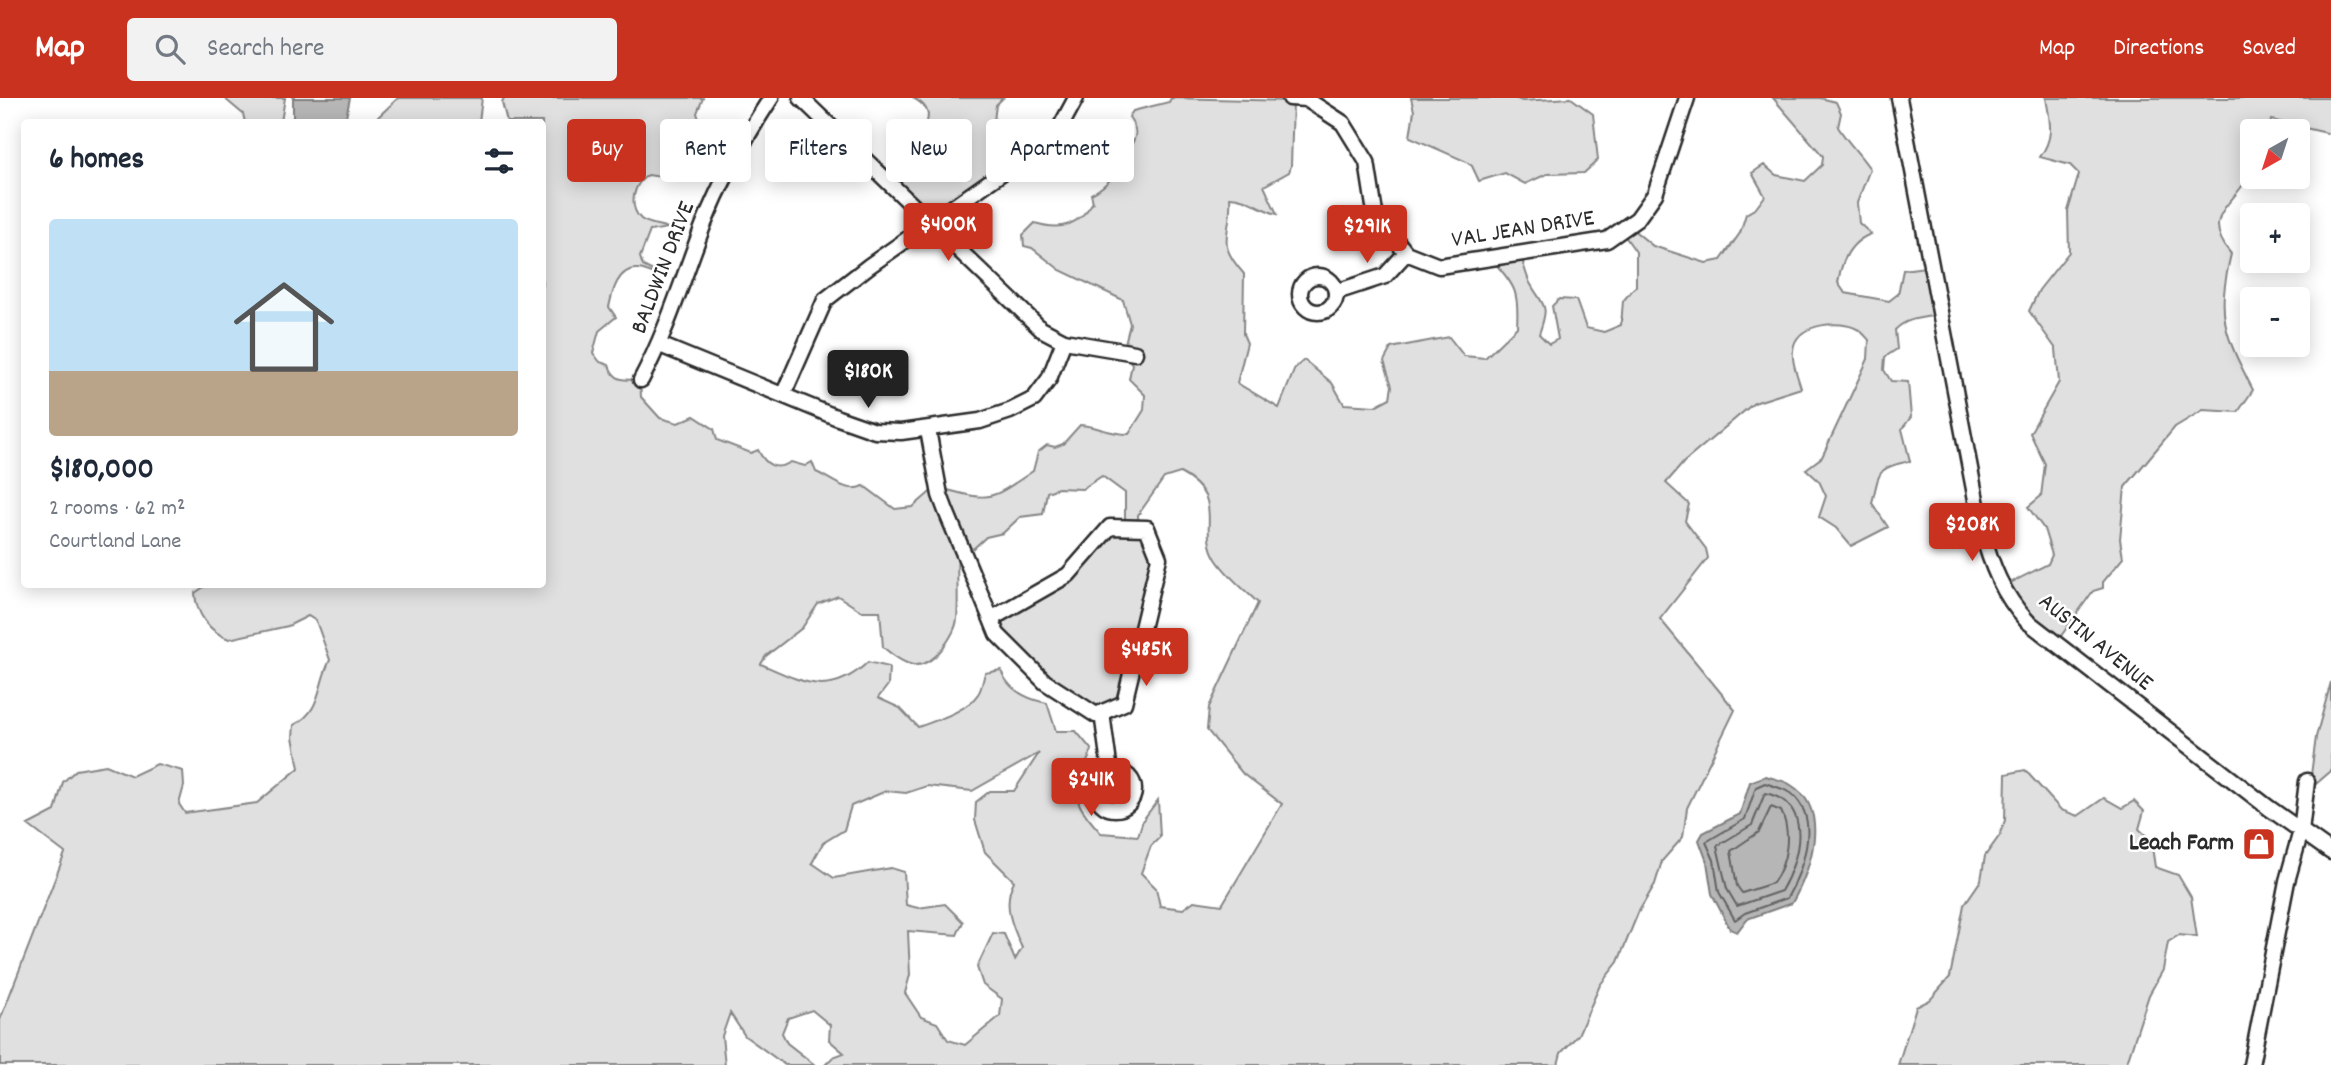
<!DOCTYPE html>
<html lang="en">
<head>
<meta charset="utf-8">
<style>
	:root { --surface:#fff; --page:#f2f2f3; --text:#1f2937; --muted:#747a83; --accent:#c8321e }
	body { margin:0; font-family:Dekko,sans-serif; background:var(--page); color:var(--text); height:100vh; display:flex; flex-direction:column; font-size:26px; white-space:nowrap }
	* { box-sizing:border-box; margin:0 }
	p { font-size:23px; color:var(--muted) }
	.icon { flex:none; width:38px; height:38px; fill:none; stroke:currentColor; stroke-width:2; stroke-linecap:round; stroke-linejoin:round }
	.map { position:relative; flex:1; overflow:hidden }
	.details { position:absolute; left:21px; top:21px; width:525px; height:469px; display:flex; flex-direction:column; background:var(--surface); border-radius:7px; box-shadow:0 4px 18px #0003 }
	.details>* { flex:none }
	.top-card { position:absolute; left:567px; top:21px; width:665px; height:63px; display:flex; gap:14px }
	.needle { width:46px; rotate:219deg }
	.tools { position:absolute; left:2240px; top:21px; display:grid; gap:14px }
	.tools a { display:grid; place-items:center; width:70px; height:70px; border-radius:7px; background:var(--surface); box-shadow:0 4px 18px #0003; font-size:35px }
	.price { position:absolute; translate:-50% -60px; padding:0 16px; border-radius:7px; background:var(--accent); color:#fff; font-size:23px; line-height:46px; filter:drop-shadow(0 2px 4px #0008) }
	.price::after { content:''; position:absolute; left:50%; top:42px; width:21px; height:16px; margin-left:-10px; background:inherit; clip-path:polygon(0 0,100% 0,50% 100%) }
	.price.on { background:#222; color:#fff }
	ul { padding:0; list-style:none }
	li { display:grid; align-content:center; gap:14px; height:371px; padding:0 28px }
	li span { display:grid; place-items:center; height:217px; border-radius:7px; color:#555 }
	li>.icon { margin-inline-start:auto }
	span .icon { width:126px; height:126px; fill:#fffc; stroke-width:1 }
	li b { font-size:30px }
	h2 { display:flex; justify-content:space-between; align-items:center; height:84px; padding:0 28px; font-size:30px }
	.pill { padding:0 24px; border-radius:7px; background:var(--surface); box-shadow:0 4px 18px #0003; font-size:24px; line-height:63px }
	.pill.on { background:var(--accent); color:#fff }
	header { display:flex; align-items:center; gap:42px; box-sizing:border-box; height:98px; padding:0 35px; background:var(--accent); color:#fff }
	header strong { font-size:33px }
	nav { display:flex; gap:38px; margin-inline-start:auto; font-size:24px }
	.search { width:490px; height:63px; background:var(--page); display:flex; align-items:center; gap:18px; box-sizing:border-box; padding:0 24px; border-radius:7px; color:var(--muted); font-size:26px }
	.map>svg:first-child { display:block }
	.green { fill:#e0e0e0; stroke:#868686; stroke-width:2; fill-rule:evenodd }
	.water { fill:#b6b6b6; stroke:#7e7e7e; stroke-width:2 }
	.lines { fill:none; stroke-linecap:round; stroke-linejoin:round }
	.shore { stroke:#636363; stroke-width:2 }
	.minor-casing { stroke:#2b2b2b; stroke-width:19 }
	.minor { stroke:#fff; stroke-width:14 }
	.labels { text-anchor:middle; dominant-baseline:central; stroke-width:5; stroke-linejoin:round; paint-order:stroke }
	.street-label { font-size:24px; fill:#2b2b2b; stroke:#fff }
	.poi-label { font-size:24px; font-weight:bold; fill:#2b2b2b; stroke:#fff; text-anchor:end }
</style>
</head>
<body>
<header>
<strong>Map</strong>
<div class="search"><svg class="icon" aria-label="search" viewBox="0 0 24 24"><circle cx="10" cy="10" r="6"/><path d="M15 15l6 6"/></svg>Search here</div>
<nav><a>Map</a><a>Directions</a><a>Saved</a></nav>
</header>
<div class="map">
<svg width="2331" height="967" viewBox="0 0 2331 967">
	<rect width="100%" height="100%" fill="#fff"/>
	<filter id="ink" filterUnits="userSpaceOnUse"><feTurbulence type="fractalNoise" baseFrequency=".0143" numOctaves="2"/><feDisplacementMap in="SourceGraphic" scale="14" xChannelSelector="R" yChannelSelector="G"/><feConvolveMatrix kernelMatrix="1 2 1 2 8 2 1 2 1" color-interpolation-filters="sRGB"/></filter>
	<g filter="url(#ink)">
		<g class="green">
			<polygon points="224,0 285,0 281,24 245,24 243,16"/>
			<polygon points="398,0 482,0 479,24 354,24 360,20 364,23 374,23"/>
			<path d="M 504,0 L 703,0 L 697,15 L 699,21 L 682,47 L 676,71 L 661,79 L 648,77 C 633,86 628,108 641,121 C 647,126 660,127 668,130 L 650,133 L 640,159 L 643,168 L 659,176 C 651,177 646,171 638,171 C 618,169 612,195 609,209 L 616,219 L 599,233 L 593,255 L 600,264 L 609,267 C 614,283 624,283 640,281 L 641,299 L 660,320 L 678,325 L 694,318 L 714,331 L 717,342 L 751,355 L 758,352 C 766,368 776,373 791,364 L 805,368 L 812,364 L 816,374 C 831,380 846,396 864,388 L 895,411 L 913,409 L 936,389 C 991,403 986,405 1033,373 L 1038,354 L 1047,347 L 1055,349 L 1063,346 L 1080,327 C 1099,328 1106,336 1129,336 L 1144,312 L 1145,297 L 1129,281 L 1132,266 L 1123,253 L 1130,226 L 1123,202 L 1060,172 L 1032,150 L 1024,148 L 1023,137 L 1035,125 C 1061,133 1078,128 1093,104 L 1091,96 C 1104,90 1129,66 1127,51 C 1138,41 1138,31 1129,19 L 1133,13 L 1169,4 L 1171,0 L 1293,3 L 1291,68 L 1289,74 L 1264,88 L 1277,116 C 1261,112 1246,99 1230,99 C 1233,138 1213,142 1244,176 L 1243,236 L 1247,245 L 1237,285 L 1279,310 L 1295,270 L 1304,262 L 1332,285 L 1344,306 L 1375,308 L 1390,300 L 1392,288 L 1384,263 L 1391,250 L 1449,239 L 1464,258 L 1485,260 L 1517,229 C 1519,195 1516,188 1493,163 L 1521,159 C 1524,167 1526,177 1530,185 C 1544,210 1550,205 1539,236 L 1549,246 L 1558,241 L 1552,208 L 1559,201 L 1576,202 L 1586,230 L 1604,234 L 1621,227 L 1623,203 L 1636,188 L 1636,154 L 1622,134 L 1631,130 L 1653,148 L 1706,165 L 1721,162 L 1740,135 L 1746,116 L 1756,110 L 1765,98 L 1752,75 L 1764,67 L 1776,77 L 1805,83 L 1822,67 L 1823,58 L 1773,0 L 1820,0 L 1836,4 L 1841,15 L 1838,29 C 1848,45 1860,56 1870,71 L 1857,105 L 1859,125 L 1871,136 C 1849,144 1841,164 1838,185 L 1845,195 L 1889,203 L 1898,196 L 1903,172 L 1925,169 L 1938,217 C 1922,220 1906,220 1895,232 L 1897,251 L 1885,259 L 1884,272 L 1891,283 L 1908,284 L 1911,319 L 1902,331 L 1910,363 C 1876,370 1880,373 1872,405 L 1888,429 L 1851,448 L 1836,430 L 1819,419 L 1826,398 L 1819,383 L 1806,371 L 1822,359 L 1868,261 L 1869,242 C 1866,239 1862,233 1857,231 C 1840,222 1801,225 1794,247 C 1790,261 1797,276 1801,290 L 1754,305 L 1684,364 L 1666,385 L 1689,406 L 1685,423 L 1706,451 L 1708,460 L 1660,521 L 1735,612 L 1687,710 L 1683,739 L 1662,763 L 1655,786 L 1638,815 L 1618,864 L 1600,887 L 1578,937 L 1561,955 L 1558,967 L 825,967 L 833,959 L 844,955 L 829,942 L 830,927 L 812,912 L 788,920 L 782,935 L 787,945 L 815,967 L 785,967 L 745,938 L 730,915 L 722,938 L 725,967 L 0,967 L 0,922 L 65,755 L 28,727 L 55,713 L 63,684 L 76,672 L 106,667 L 132,678 L 157,666 L 183,673 L 184,688 L 179,706 L 185,715 L 257,705 L 299,670 L 293,639 L 294,627 C 322,613 317,587 330,562 L 316,523 L 308,518 L 288,528 L 229,541 C 209,534 196,515 195,495 L 208,486 L 542,486 L 542,24 L 507,24 L 502,4 ZM 1180,375 C 1229,401 1196,430 1216,461 C 1226,477 1244,491 1258,505 L 1209,609 L 1207,632 L 1243,676 L 1282,706 L 1222,807 L 1194,803 L 1183,811 L 1160,808 L 1156,790 L 1141,775 L 1151,748 L 1160,739 L 1158,702 L 1143,722 L 1138,738 L 1101,735 C 1086,718 1068,700 1080,676 C 1084,665 1090,664 1091,651 L 1076,633 L 1056,633 L 1047,605 C 1026,601 1008,592 1001,572 L 985,575 C 983,581 982,591 978,596 C 966,614 937,622 918,629 L 900,610 L 878,600 L 888,587 L 889,569 L 868,564 C 830,600 804,585 761,566 L 766,558 L 802,530 L 818,506 L 838,498 L 861,513 L 880,513 L 883,549 C 906,569 922,576 942,551 C 949,542 956,532 957,521 C 959,499 956,477 958,455 L 974,450 L 986,439 L 1003,435 L 1020,419 L 1043,416 L 1047,394 L 1058,390 L 1082,391 L 1102,378 L 1125,395 L 1125,429 L 1095,440 L 1068,476 L 994,517 L 1009,546 L 1084,611 L 1104,612 L 1126,594 L 1155,452 L 1139,434 L 1138,417 L 1164,380 ZM 1039,655 L 1014,693 L 990,693 L 976,704 L 975,722 L 985,754 L 1014,783 C 1002,806 1012,828 1022,850 L 1015,862 L 1004,836 L 993,835 L 977,869 L 983,887 L 1002,901 L 1000,918 L 965,947 L 948,942 L 937,925 L 921,919 L 905,895 L 910,877 L 908,833 L 957,837 L 963,824 L 945,806 L 918,810 L 906,807 L 904,774 L 891,770 L 834,780 L 812,765 L 823,745 L 844,732 L 851,708 L 886,693 L 906,695 L 927,688 L 972,693 Z"/>
			<path d="M 913,0 L 1003,0 L 996,7 L 994,23 L 1022,63 L 931,126 L 892,85 C 906,72 937,62 921,38 C 930,21 933,10 913,0 Z"/>
			<polygon points="1411,0 1515,0 1522,3 1571,0 1593,16 1598,62 1584,75 1547,76 1525,86 1505,75 1479,83 1472,68 1465,63 1410,39 1414,13"/>
			<path d="M 2046,0 L 2331,0 L 2331,36 L 2271,22 L 2269,33 L 2252,33 C 2252,45 2255,61 2251,72 C 2239,106 2197,115 2231,156 C 2216,219 2224,235 2253,292 L 2238,314 L 2203,312 L 2175,329 L 2125,389 L 2120,441 L 2123,460 L 2103,484 L 2103,490 L 2093,493 L 2056,545 L 2002,489 L 2048,466 L 2052,457 L 2044,431 L 2028,409 L 2041,398 L 2045,366 L 2030,335 L 2059,284 L 2056,251 L 2029,213 L 2039,192 L 2069,154 L 2068,113 L 2079,76 L 2070,67 L 2040,59 C 2055,38 2050,24 2046,0 Z"/>
			<polygon points="2331,584 2331,673 2309,692 2316,639"/>
			<polygon points="2025,672 2061,712 2078,718 2104,700 2122,710 2134,703 2144,713 2139,731 2151,742 2155,769 2178,777 2191,799 2197,839 2179,837 2168,844 2163,872 2149,897 2126,967 1898,967 1916,909 1930,902 1950,879 1964,807 1981,782 1985,758 2000,737 2005,722 2006,676"/>
		</g>
		<g class="water">
			<polygon points="293,0 350,0 345,24 293,24"/>
			<path d="M 1766,678 C 1774,681 1784,682 1791,687 C 1832,712 1810,773 1792,805 L 1747,821 L 1737,834 L 1730,831 L 1712,796 L 1707,764 L 1699,742 L 1703,735 L 1740,716 L 1750,684 Z"/>
		</g>
		<g class="lines">
			<g class="shore">
				<path d="M 1765,685 C 1776,689 1787,691 1795,699 C 1820,725 1802,774 1787,800 L 1745,815 L 1735,822 L 1719,794 L 1714,762 L 1706,744 L 1745,721 L 1756,689 Z"/>
				<path d="M 1765,695 C 1814,705 1800,761 1781,793 L 1737,808 L 1727,791 L 1717,748 L 1752,727 Z"/>
				<path d="M 1771,709 L 1781,713 C 1792,735 1787,765 1773,785 L 1742,795 L 1737,788 L 1731,753 L 1759,734 Z"/>
			</g>
			<defs>
				<g id="minor">
					<polyline points="801,0 1041,231 1064,243 1135,255"/>
					<polyline points="1290,0 1306,1 1343,25 1367,64 1375,115 1406,155 1439,168 1607,142 1637,121 1655,96 1687,0"/>
					<path d="M 1899,0 L 1982,433 C 1991,467 2003,497 2027,523 L 2269,710 L 2331,754"/>
					<circle cx="1318" cy="196" r="18"/>
					<polyline points="1336,194 1385,178 1406,155"/>
					<polyline points="660,247 838,320 875,333 901,334 980,323 1010,313 1034,301 1049,281 1064,243"/>
					<path d="M 641,282 C 667,233 683,180 703,128 C 721,83 744,41 771,0"/>
					<polyline points="784,295 825,202 869,168 1056,37 1076,0"/>
					<polyline points="928,332 940,397 946,413 991,521 997,536 1045,584 1096,617 1124,605 1159,460 1147,430 1110,429 1068,477 991,521"/>
					<polyline points="1102,615 1110,674"/>
					<circle cx="1115" cy="692" r="19"/>
					<polyline points="2251,967 2287,783 2301,733 2307,683"/>
				</g>
			</defs>
			<use href="#minor" class="minor-casing"/>
			<use href="#minor" class="minor"/>
		</g>
	</g>
	<defs>
		<symbol id="shop-square" viewBox="-11 -11 22 22"><rect x="-9" y="-9" width="18" height="18" rx="4" fill="#c8321e" stroke="#fff"/><path d="M-5-2.5h2.3a2.7 3.5 0 0 1 5.4 0H5L5.5 6h-11ZM-1.5-2.5h3a1.5 2.3 0 0 0-3 0Z" fill="#fff"/></symbol>
	</defs>
	<g fill-rule="evenodd">
		<use href="#shop-square" x="2240" y="727" width="38" height="38"/>
	</g>
	<g class="labels">
		<g class="street-label">
			<text transform="translate(1523 132) rotate(-9)">VAL JEAN DRIVE</text>
			<text transform="translate(664 170) rotate(-69)">BALDWIN DRIVE</text>
			<text transform="translate(2095 545) rotate(39)">AUSTIN AVENUE</text>
		</g>
		<g class="poi-label">
			<text x="2234" y="746">Leach Farm</text>
		</g>
	</g>
</svg>
<div class="tools">
<a><svg class="needle" viewBox="-14 -14 28 28"><path d="M0-13l5 13h-10z" fill="#e53935"/><path d="M0 13l5-13h-10z" fill="#747a83"/></svg></a>
<a>+</a>
<a>−</a>
</div>
<b class="price" style="left:948px;top:165px">$400K</b>
<b class="price" style="left:1367px;top:167px">$291K</b>
<b class="price on" style="left:868px;top:312px">$180K</b>
<b class="price" style="left:1972px;top:465px">$208K</b>
<b class="price" style="left:1146px;top:590px">$485K</b>
<b class="price" style="left:1091px;top:720px">$241K</b>
<div class="top-card">
<a class="pill on">Buy</a>
<a class="pill">Rent</a>
<a class="pill">Filters</a>
<a class="pill">New</a>
<a class="pill">Apartment</a>
</div>
<section class="details">
<h2>6 homes<svg class="icon" aria-label="filters" viewBox="0 0 24 24"><path d="M4 7h16M4 17h16"/><circle cx="9" cy="7" r="2"/><circle cx="15" cy="17" r="2"/></svg></h2>
<ul>
<li><span style="background:linear-gradient(#bfe0f5 70%,#b9a48a 0)"><svg class="icon" aria-label="home" viewBox="0 0 24 24"><path d="M3 11l9-7 9 7M6 9v11h12V9"/></svg></span><div><b>$180,000</b><p>2 rooms · 62 m²</p><p>Courtland Lane</p></div></li>
</ul>
</section>
</div>
</body>
</html>
